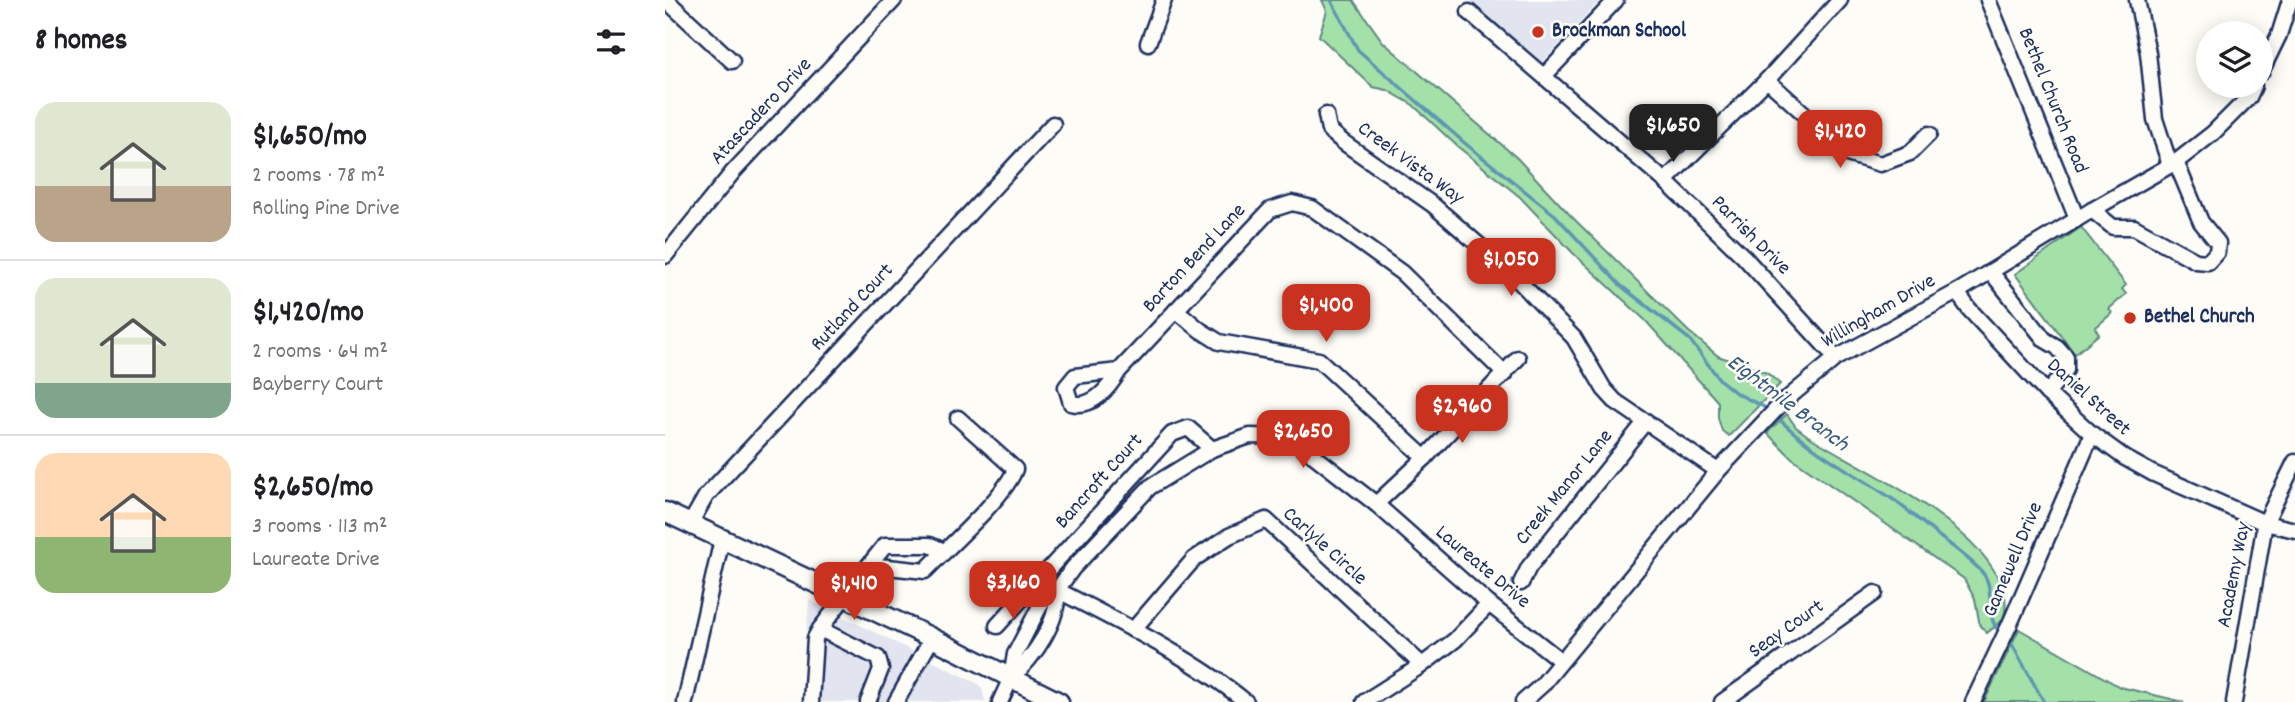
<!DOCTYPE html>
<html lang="en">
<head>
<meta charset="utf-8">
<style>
	:root { --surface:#fff; --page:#f6f6f6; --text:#202124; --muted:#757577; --line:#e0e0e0; --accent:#c8321e }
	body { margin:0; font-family:Dekko,sans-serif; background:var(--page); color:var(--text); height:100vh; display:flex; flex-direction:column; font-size:26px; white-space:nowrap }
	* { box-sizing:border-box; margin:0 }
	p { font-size:23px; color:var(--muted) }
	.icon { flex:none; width:38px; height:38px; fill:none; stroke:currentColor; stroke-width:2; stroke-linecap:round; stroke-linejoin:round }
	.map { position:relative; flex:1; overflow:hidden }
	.side { display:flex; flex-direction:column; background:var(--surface); width:665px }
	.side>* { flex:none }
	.tools { position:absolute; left:1531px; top:21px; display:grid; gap:14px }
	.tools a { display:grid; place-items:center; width:77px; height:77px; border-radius:50%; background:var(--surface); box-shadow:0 4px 18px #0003; font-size:35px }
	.price { position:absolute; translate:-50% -60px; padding:0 16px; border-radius:14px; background:var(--accent); color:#fff; font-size:23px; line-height:46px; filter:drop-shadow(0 2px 4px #0008) }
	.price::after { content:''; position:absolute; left:50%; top:42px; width:21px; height:16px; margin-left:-10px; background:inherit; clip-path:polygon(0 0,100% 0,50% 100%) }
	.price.selected { background:#222; color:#fff }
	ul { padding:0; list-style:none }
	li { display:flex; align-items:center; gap:21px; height:175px; padding:0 35px }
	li+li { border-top:2px solid var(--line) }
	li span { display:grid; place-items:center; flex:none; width:196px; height:140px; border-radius:21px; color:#555 }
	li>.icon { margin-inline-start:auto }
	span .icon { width:84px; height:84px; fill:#fffc; stroke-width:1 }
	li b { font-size:30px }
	h2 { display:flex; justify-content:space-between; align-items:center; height:84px; padding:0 35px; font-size:30px }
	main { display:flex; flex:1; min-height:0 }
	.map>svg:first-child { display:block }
	.built { fill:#e2e5f0 }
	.green { fill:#a4e1a8; stroke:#608883; stroke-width:2 }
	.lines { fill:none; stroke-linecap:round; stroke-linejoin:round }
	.stream { stroke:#5f96b3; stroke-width:3.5 }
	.minor-casing { stroke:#1b2f5e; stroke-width:19 }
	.major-casing { stroke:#1b2f5e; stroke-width:23 }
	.minor { stroke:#fdfcf7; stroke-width:14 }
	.major { stroke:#fdfcf7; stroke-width:18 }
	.poi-dot { fill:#c8321e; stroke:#fdfcf7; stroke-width:2.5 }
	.labels { text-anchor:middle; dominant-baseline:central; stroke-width:5; stroke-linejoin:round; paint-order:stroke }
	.poi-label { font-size:21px; font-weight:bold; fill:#1b2f5e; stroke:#fdfcf7; text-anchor:start }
	.street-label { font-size:21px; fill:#1b2f5e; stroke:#fdfcf7 }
	.water-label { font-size:23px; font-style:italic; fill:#385a82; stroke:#fdfcf7 }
</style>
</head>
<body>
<main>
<section class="side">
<h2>8 homes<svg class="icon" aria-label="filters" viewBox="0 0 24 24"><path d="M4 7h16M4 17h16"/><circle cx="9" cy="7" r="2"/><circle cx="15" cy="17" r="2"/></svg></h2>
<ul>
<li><span style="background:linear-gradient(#dfe7d0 60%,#b9a48a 0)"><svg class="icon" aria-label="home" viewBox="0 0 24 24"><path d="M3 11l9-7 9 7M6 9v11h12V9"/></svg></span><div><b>$1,650/mo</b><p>2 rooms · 78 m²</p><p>Rolling Pine Drive</p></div></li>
<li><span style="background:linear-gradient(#dfe7d0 75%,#7fa58c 0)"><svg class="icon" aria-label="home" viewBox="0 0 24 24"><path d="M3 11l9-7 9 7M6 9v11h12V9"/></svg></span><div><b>$1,420/mo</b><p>2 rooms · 64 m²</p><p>Bayberry Court</p></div></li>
<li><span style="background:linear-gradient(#ffd9b3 60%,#8fb573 0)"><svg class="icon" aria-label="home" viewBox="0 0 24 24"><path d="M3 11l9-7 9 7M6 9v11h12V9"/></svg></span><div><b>$2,650/mo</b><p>3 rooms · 113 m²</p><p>Laureate Drive</p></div></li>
</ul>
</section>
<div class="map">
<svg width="1630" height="702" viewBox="0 0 1630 702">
	<rect width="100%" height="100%" fill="#fdfcf7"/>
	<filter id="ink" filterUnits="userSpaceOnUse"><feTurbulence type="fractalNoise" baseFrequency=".0143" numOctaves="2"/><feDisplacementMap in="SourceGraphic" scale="14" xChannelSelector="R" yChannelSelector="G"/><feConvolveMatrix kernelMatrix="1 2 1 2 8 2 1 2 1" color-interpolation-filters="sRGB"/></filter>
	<g filter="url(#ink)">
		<g class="built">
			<polygon points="805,0 936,0 876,64"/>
			<polygon points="144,600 312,683 317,688 320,702 137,702"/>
		</g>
		<g class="green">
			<polygon points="657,0 688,0 718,42 852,158 906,216 1023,331 1053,356 1102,373 1115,384 1064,436 1057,431 1053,418 1053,402 980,320 908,253 855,197 792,146 748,105 722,90 708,87 654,36 662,11"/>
			<polygon points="1416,227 1461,285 1457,289 1461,294 1444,309 1447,313 1430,328 1434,334 1410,354 1350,274"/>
			<path d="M 1122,414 L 1131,427 L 1143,436 C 1200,471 1326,528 1340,597 C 1341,604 1341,612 1338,619 C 1335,624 1326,629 1322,633 L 1315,626 L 1310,599 L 1299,579 L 1127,458 L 1102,433 Z"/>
			<polygon points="1354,629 1455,687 1519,702 1319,702"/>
		</g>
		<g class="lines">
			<g class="stream">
				<polyline points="666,0 693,50 802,145 890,215 955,285 1024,339 1055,380 1071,393 1105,410"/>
				<path d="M 1110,415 C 1145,451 1188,472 1229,500 C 1245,512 1260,525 1275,537 C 1290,548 1305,559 1317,572 C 1332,589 1318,616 1335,632"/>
				<polyline points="1344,639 1379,702"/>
			</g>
			<defs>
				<g id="minor">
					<polyline points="1,0 67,61"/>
					<polyline points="1323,0 1412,219"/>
					<polyline points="1472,0 1483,53 1490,119 1505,165"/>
					<polyline points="804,12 1000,181 1079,257 1171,358"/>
					<polyline points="483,43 499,0"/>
					<polyline points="1596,72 1614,35 1625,0"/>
					<polyline points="880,75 951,0"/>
					<polyline points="1102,80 1185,155 1215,164 1245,153 1264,134"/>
					<polyline points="661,115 664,130 678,142 768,205 847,274 909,338 939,389 950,401 1053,471"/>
					<polyline points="1000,181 1102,80 1175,0"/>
					<polyline points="1427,210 1448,227 1469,227 1531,261 1543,262 1552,252 1553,243 1536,222 1511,162"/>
					<polyline points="0,256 68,172 229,0"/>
					<polyline points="1326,272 1380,340 1392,347 1401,357 1401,370 1382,393"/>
					<polyline points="1292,292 1304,309 1382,393 1427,434 1460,458 1487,473 1600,523 1630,530"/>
					<polyline points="511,310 535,330 554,342 654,360 760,458"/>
					<path d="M 454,371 C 444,388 427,409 406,403 L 401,387 L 410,376 L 454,371 L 605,210 L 627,203 L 647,208 L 737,273 L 840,374"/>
					<polyline points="711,504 760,458 853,358"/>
					<polyline points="25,524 41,496 388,124"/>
					<polyline points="204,565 220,545 265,545 279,551"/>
					<polyline points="856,583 864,567 981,421"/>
					<path d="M 392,590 C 454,622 528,658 581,702"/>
					<polyline points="332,626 507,434 523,428 547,449"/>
					<polyline points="155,629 213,658 216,669 203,702"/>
					<polyline points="468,630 529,559 564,536 601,520 757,665"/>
					<path d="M 346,678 C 368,658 395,621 392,590"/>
					<polyline points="20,702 57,539"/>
					<path d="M 146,702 L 150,638 L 155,629 L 204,565 L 260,571 C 281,549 341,496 350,469 L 293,418"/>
					<polyline points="231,702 267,638"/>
					<polyline points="335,702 346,678 350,654 378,600 392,590 408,568 485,487 547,449 585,436 625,437 711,504 824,604 896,661"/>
					<polyline points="699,702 757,665 790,640 824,604"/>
					<polyline points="858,702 877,685 1053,471 1117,403 1171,358 1292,292 1427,210 1511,162 1548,133 1584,97 1589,86"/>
					<polyline points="1057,702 1210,593"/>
					<polyline points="1308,702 1344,626 1427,434"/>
					<polyline points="1569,702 1600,523 1630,462"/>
				</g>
				<polyline id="major" points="0,512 267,638 394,702"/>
			</defs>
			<use href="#minor" class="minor-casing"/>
			<use href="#major" class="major-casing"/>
			<use href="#minor" class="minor"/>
			<use href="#major" class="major"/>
		</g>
	</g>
	<g class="poi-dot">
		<circle cx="873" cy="32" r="7"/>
		<circle cx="1465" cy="318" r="7"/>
	</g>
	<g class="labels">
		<g class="poi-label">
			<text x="887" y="32">Brockman School</text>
			<text x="1479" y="318">Bethel Church</text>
		</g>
		<g class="street-label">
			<text transform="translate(1387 101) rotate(68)">Bethel Church Road</text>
			<text transform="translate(97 112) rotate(-47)">Atascadero Drive</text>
			<text transform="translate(745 164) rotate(36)">Creek Vista Way</text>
			<text transform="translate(1085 236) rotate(45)">Parrish Drive</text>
			<text transform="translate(530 259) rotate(-47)">Barton Bend Lane</text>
			<text transform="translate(188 308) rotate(-47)">Rutland Court</text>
			<text transform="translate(1214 312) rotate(-30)">Willingham Drive</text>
			<text transform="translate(1423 398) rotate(42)">Daniel Street</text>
			<text transform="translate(435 482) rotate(-48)">Bancroft Court</text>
			<text transform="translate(900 488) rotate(-51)">Creek Manor Lane</text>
			<text transform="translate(659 547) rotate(42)">Carlyle Circle</text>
			<text transform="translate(1349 560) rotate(-67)">Gamewell Drive</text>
			<text transform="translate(817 568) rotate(40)">Laureate Drive</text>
			<text transform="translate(1570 575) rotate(-79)">Academy Way</text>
			<text transform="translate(1122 630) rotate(-35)">Seay Court</text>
		</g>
		<g class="water-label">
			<text transform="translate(1122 404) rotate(37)">Eightmile Branch</text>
		</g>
	</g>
</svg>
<div class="tools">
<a><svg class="icon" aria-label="layers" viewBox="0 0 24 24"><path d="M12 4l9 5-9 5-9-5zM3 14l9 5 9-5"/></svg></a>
</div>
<b class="price selected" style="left:1008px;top:164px">$1,650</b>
<b class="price" style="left:1175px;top:170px">$1,420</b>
<b class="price" style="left:846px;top:298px">$1,050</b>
<b class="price" style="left:661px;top:344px">$1,400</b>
<b class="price" style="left:797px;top:445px">$2,960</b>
<b class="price" style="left:638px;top:470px">$2,650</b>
<b class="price" style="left:348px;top:621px">$3,160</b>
<b class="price" style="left:189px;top:622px">$1,410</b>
</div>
</main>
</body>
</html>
